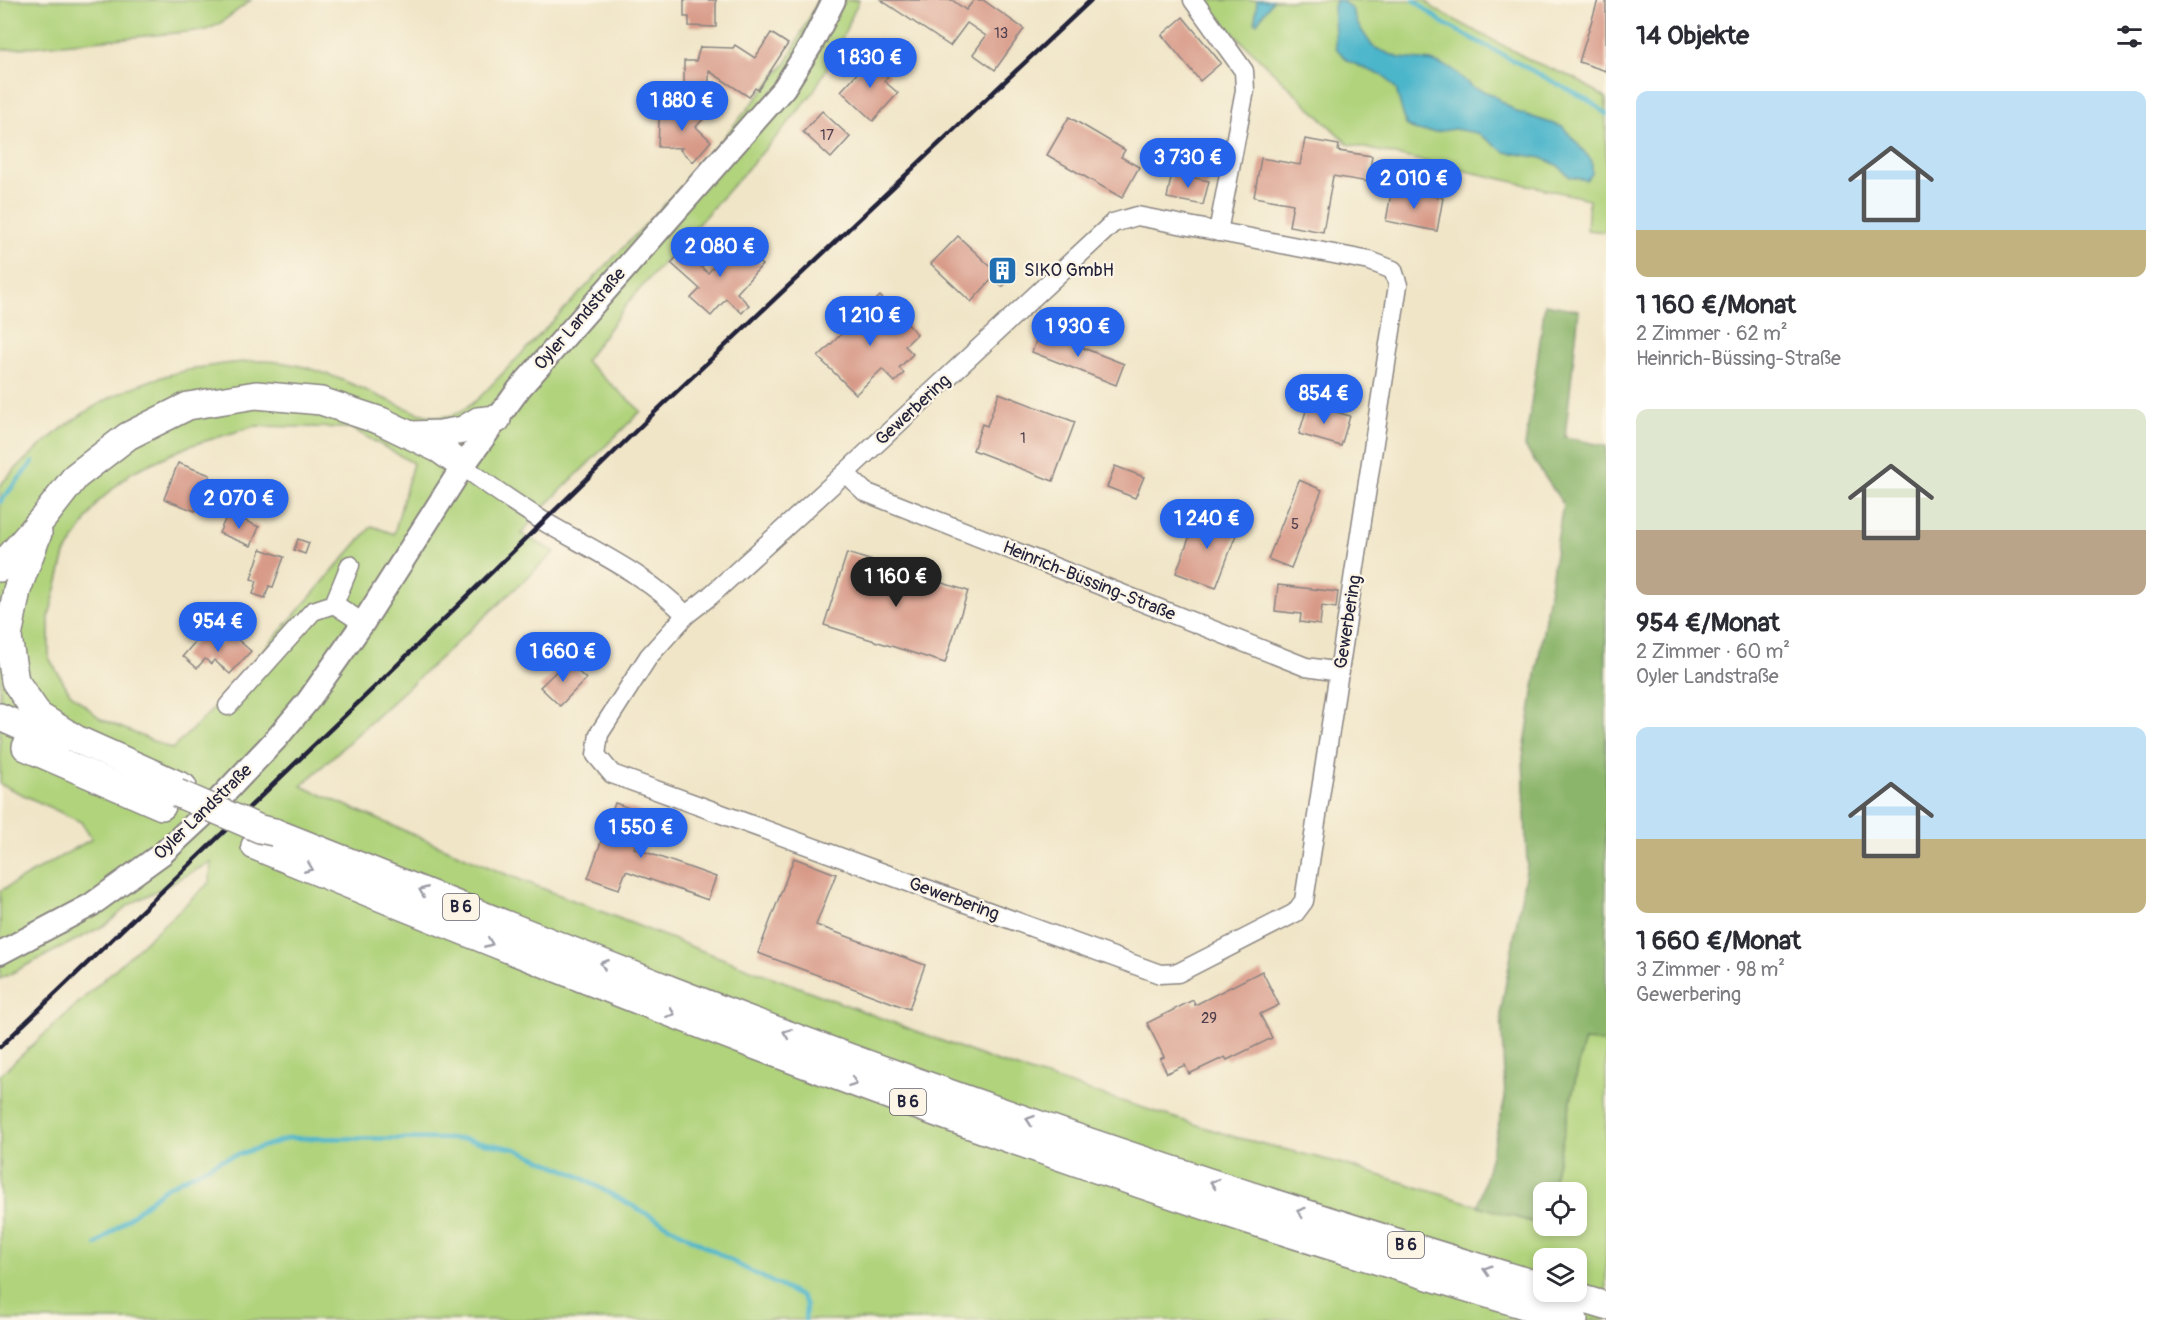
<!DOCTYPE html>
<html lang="de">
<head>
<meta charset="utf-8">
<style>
	:root { --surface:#fff; --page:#f7f7f7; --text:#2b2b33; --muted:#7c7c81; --accent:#2563eb }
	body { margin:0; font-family:Pangolin,sans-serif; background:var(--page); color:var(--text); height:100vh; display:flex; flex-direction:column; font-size:22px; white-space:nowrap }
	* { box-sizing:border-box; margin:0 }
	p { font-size:20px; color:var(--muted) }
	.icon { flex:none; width:33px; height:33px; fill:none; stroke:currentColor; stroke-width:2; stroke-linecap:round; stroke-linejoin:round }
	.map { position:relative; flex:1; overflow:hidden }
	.side { display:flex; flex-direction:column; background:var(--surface); width:570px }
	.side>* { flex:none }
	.fabs { position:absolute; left:1533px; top:1182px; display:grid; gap:12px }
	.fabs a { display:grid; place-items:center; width:54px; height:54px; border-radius:12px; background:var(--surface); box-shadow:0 3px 9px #0003; font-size:30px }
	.price { position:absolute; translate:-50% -51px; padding:0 14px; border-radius:21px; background:var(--accent); color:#fff; font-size:20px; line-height:39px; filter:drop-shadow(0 2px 3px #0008) }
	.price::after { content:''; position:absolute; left:50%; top:36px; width:18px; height:14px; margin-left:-9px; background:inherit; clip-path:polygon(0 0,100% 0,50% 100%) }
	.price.current { background:#222; color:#fff }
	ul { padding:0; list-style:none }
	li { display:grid; align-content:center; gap:12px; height:318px; padding:0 30px }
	li span { display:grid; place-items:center; height:186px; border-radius:12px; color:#555 }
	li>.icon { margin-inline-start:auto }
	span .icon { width:108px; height:108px; fill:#fffc; stroke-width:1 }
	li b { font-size:26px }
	h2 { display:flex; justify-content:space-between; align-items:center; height:72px; padding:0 30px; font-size:26px }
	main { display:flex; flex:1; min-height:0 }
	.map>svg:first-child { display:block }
	.green { fill:#b0d37c; stroke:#697a5c; stroke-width:1.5; fill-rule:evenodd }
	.forest { fill:#8cb56c; stroke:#576c54; stroke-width:1.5 }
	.water { fill:#4cb5ca; stroke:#376c82; stroke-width:1.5 }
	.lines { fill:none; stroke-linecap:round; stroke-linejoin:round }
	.stream { stroke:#4cb5ca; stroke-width:4.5 }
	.building { fill:#d89a88 }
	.minor-casing { stroke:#898481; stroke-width:21 }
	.major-casing { stroke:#898481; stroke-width:26 }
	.highway-casing { stroke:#898481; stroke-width:30 }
	.minor { stroke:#fff; stroke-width:18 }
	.major { stroke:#fff; stroke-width:22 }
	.highway { stroke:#fff; stroke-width:27 }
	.rail { stroke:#22223b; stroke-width:4.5 }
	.highway-bridge-casing { stroke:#898481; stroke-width:30; stroke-linecap:butt }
	.highway-bridge { stroke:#fff; stroke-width:27 }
	.oneway { stroke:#9c9ca7 }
	.labels { text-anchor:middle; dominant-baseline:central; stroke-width:4.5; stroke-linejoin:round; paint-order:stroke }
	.number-label { font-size:15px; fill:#50404e }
	.shield { fill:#fcf5e5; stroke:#63616e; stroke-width:1.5 }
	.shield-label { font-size:16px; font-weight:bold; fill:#22223b }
	.poi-label { font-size:18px; fill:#22223b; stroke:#fcf5e5; text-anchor:start }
	.street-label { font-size:18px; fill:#22223b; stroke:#fcf5e5 }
</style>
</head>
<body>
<main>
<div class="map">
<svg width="1606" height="1320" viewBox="0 0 1606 1320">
	<rect width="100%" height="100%" fill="#fcf5e5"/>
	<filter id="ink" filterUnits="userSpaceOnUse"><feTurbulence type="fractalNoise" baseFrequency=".0167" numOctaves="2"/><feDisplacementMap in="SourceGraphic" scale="12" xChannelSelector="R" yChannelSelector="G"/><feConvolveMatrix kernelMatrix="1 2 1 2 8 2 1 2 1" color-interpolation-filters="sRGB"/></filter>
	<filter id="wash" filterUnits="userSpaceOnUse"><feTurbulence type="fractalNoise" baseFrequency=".008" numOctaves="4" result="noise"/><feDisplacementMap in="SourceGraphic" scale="24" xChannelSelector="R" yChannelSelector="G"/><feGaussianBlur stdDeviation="1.35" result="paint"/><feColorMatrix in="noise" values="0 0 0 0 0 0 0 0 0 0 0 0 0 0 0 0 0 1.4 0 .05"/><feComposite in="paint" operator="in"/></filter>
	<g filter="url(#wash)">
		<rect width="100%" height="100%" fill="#f0e5c7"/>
		<g class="green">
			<polygon points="0,0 251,0 219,24 206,30 0,50"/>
			<path d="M 818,0 L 859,0 L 836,52 L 812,94 L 785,127 L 630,300 L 585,361 L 641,411 L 544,507 L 521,534 L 555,552 L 301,786 L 498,871 L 700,950 L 998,1062 L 1235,1137 L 1336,1162 L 1544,1226 L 1576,1226 L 1576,1192 L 1551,1192 L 1584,1040 L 1606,1043 L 1606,1320 L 0,1320 L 0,1075 L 210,882 L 211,862 L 129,905 L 107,924 L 0,979 L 0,891 L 92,839 L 81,822 L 0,784 L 0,485 C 62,419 126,377 217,365 C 240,362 262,359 285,363 C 319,368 352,384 383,398 C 403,406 426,420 448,416 C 460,414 470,405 479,398 L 690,178 L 787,62 ZM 255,426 L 351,428 L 413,463 L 394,534 L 372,526 L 209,713 L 172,749 L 101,719 L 70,693 L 49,658 L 49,616 L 65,554 L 98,502 L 132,472 L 189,446 ZM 1544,1258 L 1576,1258 L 1576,1292 L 1544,1292 Z"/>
			<polygon points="1204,0 1425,0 1436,10 1534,62 1574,78 1606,98 1606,232 1587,230 1589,199 1348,144 1208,9"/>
		</g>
		<polygon class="forest" points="1545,304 1579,310 1565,437 1606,446 1606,1043 1584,1041 1551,1192 1544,1192 1543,1225 1478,1206 1505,1099 1501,1010 1527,865 1523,757 1563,504 1525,447"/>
		<g class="water">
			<polygon points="1257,0 1273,0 1257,23 1255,22"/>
			<polygon points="1337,0 1341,0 1352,9 1358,25 1373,47 1399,58 1431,61 1451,68 1472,87 1491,94 1517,112 1563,127 1592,161 1592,174 1586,180 1570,177 1557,165 1542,158 1505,152 1477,133 1454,129 1435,132 1417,131 1406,125 1396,89 1385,77 1348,61 1336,48 1333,6"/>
		</g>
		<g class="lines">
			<g class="stream">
				<polyline points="1414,0 1443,23 1593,103 1606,114"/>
				<polyline points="0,502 33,462"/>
				<polyline points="96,1245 165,1188 221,1160 289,1138 463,1139 516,1149 575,1174 748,1270 802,1297 806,1305 805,1320"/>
			</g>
		</g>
		<g id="blocks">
			<g class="building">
				<polygon points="684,0 716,0 716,27 689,26 689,17 684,17"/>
				<polygon points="881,0 952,0 966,10 974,0 983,0 1024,29 995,70 973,54 986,36 967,23 950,46"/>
				<polygon points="1598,0 1606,0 1606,71 1579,62"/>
				<polygon points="1183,17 1221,63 1200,81 1162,35"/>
				<polygon points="771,33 788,44 758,90 755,88 749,97 709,71 709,87 684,87 684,61 696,61 700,47 733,48 735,45 755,58"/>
				<polygon points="872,57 890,74 884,81 898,93 873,121 841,91"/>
				<polygon points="660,100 681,119 692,107 704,118 696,127 711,141 693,162 680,150 682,148 658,147"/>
				<polygon points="822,111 850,137 831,158 803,132"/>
				<polygon points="1069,117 1125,150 1121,157 1139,167 1122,198 1047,155"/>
				<polygon points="1305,139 1339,145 1338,151 1372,156 1368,182 1333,176 1323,232 1289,226 1293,204 1254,197 1261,158 1300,165"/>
				<polygon points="1172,173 1209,181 1203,205 1167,198"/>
				<polygon points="1392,188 1443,198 1437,231 1386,221"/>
				<polygon points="958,236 991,267 1000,257 1016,273 1002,287 993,278 971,302 931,264"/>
				<polygon points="736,242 762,265 737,293 749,305 742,313 726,299 711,316 691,298 700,289 671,263 683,251 708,273"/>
				<polygon points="880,296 917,334 905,346 913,354 899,368 904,373 895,382 882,369 856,394 818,357"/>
				<polygon points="1040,331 1124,364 1116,385 1032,352"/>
				<polygon points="999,393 1075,422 1053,481 973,450 982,424 987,426"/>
				<polygon points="1308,404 1350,416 1341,446 1299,434"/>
				<polygon points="178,463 210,475 195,511 164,499"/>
				<polygon points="1115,466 1144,477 1135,498 1107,487"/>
				<polygon points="1299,480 1322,490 1291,568 1268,559"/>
				<polygon points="1199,511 1239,527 1216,588 1176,573"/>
				<polygon points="228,513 259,527 251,546 219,533"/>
				<polygon points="298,539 309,543 305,554 294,550"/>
				<polygon points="261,549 284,557 273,587 269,586 265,598 253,594 257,581 251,579"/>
				<polygon points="847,553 968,591 945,663 824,625"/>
				<polygon points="1278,585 1338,592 1336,608 1322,606 1320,625 1300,622 1301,614 1275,611"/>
				<polygon points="230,633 251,651 230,674 214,660 211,664 205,659 197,668 183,656 201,635 207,640 209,637 219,646"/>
				<polygon points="567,661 586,679 560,706 540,687"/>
				<polygon points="615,803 646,814 634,848 716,877 708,900 626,871 619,889 588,878"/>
				<polygon points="794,858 836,874 816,925 925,965 909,1009 758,953"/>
				<polygon points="1262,971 1279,1005 1260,1014 1272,1038 1227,1060 1225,1057 1189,1074 1185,1065 1167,1073 1160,1059 1164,1057 1147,1023 1193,1000 1195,1005"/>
			</g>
		</g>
	</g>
	<g filter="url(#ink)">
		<use href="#blocks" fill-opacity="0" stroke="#898481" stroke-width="1.5"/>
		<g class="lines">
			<defs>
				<g id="minor">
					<polyline points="1193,0 1244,71 1245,90 1218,232"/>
					<polygon points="1137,216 1370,261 1393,270 1398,285 1304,901 1295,913 1178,973 1160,974 612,774 596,755 599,734 649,656 686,615 710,596 845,473 1113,223"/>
					<path d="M 463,466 C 489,486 516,504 543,521 C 592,550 646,574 686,615"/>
					<polyline points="845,473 865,492 1306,667 1340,672"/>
					<polyline points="334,604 363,623"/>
					<polyline points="228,706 313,611 334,604 350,565"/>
				</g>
				<polyline id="major" points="0,953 91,905 163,853 205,814 276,739 308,701 363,623 463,466 519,389 784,88 811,45 834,0"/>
				<g id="highway">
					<polyline points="412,435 440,434 463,430 478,421 497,419"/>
					<polyline points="38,533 17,590 8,637 15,681 39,716 76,739 183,787"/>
					<polyline points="0,568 44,517 76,476 128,436 188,406 256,395 321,401 381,421 439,449 463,466"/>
					<polyline points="0,717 57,742"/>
					<polyline points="26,747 162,806"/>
					<path d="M 274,832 C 484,915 693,1002 906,1078 C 1116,1153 1329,1223 1544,1287"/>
					<path d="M 255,846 C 587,983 922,1115 1264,1225 C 1367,1258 1471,1289 1574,1320"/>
					<polyline points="1559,1292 1606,1306"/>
				</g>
			</defs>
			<use href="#minor" class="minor-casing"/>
			<use href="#major" class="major-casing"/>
			<use href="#highway" class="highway-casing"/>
			<use href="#minor" class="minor"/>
			<use href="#major" class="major"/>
			<use href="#highway" class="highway"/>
			<polyline class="rail" points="0,1047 386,676 653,414 1091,0"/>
			<defs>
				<polyline id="highway-bridge" points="177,793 260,829 274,832"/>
			</defs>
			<use href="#highway-bridge" class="highway-bridge-casing"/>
			<use href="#highway-bridge" class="highway-bridge"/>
		</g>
		<defs><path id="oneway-chevron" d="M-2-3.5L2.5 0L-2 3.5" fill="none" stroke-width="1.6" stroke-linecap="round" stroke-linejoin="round" transform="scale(1.5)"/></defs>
		<g class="oneway">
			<use href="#oneway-chevron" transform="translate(309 868) rotate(22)"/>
			<use href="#oneway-chevron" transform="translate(423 891) rotate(-158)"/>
			<use href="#oneway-chevron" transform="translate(489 943) rotate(22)"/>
			<use href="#oneway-chevron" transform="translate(604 964) rotate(-159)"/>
			<use href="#oneway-chevron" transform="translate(671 1013) rotate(21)"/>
			<use href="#oneway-chevron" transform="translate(787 1033) rotate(-159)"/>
			<use href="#oneway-chevron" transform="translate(853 1082) rotate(20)"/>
			<use href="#oneway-chevron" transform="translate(1030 1120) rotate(-161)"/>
			<use href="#oneway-chevron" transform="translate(1214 1183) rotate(-161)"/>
			<use href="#oneway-chevron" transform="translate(1301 1212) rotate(-162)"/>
			<use href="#oneway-chevron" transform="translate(1487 1270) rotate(-163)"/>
		</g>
	</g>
	<defs>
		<symbol id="building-square" viewBox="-11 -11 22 22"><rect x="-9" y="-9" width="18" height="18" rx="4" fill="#1f6fb2" stroke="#fcf5e5"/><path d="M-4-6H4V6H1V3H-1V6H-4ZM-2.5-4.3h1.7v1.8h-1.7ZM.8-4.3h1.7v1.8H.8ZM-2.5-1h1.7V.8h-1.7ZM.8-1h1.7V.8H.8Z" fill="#fff"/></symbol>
	</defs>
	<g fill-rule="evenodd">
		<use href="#building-square" x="986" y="254" width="33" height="33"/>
	</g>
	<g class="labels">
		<g class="number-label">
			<text x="1001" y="33">13</text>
			<text x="827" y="135">17</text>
			<text x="1023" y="438">1</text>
			<text x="1295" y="524">5</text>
			<text x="1209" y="1018">29</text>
		</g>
		<g class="shield">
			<rect x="443" y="894" width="36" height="26" rx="4.5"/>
			<rect x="890" y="1089" width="36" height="26" rx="4.5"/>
			<rect x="1388" y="1232" width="36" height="26" rx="4.5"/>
		</g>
		<g class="shield-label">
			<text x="461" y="907">B 6</text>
			<text x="908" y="1102">B 6</text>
			<text x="1406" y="1245">B 6</text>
		</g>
		<g class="poi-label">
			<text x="1024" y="270">SIKO GmbH</text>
		</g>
		<g class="street-label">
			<text transform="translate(580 319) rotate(-49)">Oyler Landstraße</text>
			<text transform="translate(913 410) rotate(-43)">Gewerbering</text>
			<text transform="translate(1089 581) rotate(22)">Heinrich-Büssing-Straße</text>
			<text transform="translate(1348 622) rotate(-81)">Gewerbering</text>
			<text transform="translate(203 812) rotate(-44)">Oyler Landstraße</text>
			<text transform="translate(954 899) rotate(20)">Gewerbering</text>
		</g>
	</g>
</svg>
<div class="fabs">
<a><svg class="icon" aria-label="locate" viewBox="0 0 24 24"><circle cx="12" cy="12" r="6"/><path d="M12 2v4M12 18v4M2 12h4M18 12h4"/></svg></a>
<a><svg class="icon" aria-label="layers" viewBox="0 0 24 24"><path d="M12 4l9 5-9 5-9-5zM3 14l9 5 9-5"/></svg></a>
</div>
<b class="price" style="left:870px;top:89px">1 830 €</b>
<b class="price" style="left:682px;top:132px">1 880 €</b>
<b class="price" style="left:1188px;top:189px">3 730 €</b>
<b class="price" style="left:1414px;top:210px">2 010 €</b>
<b class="price" style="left:720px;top:278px">2 080 €</b>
<b class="price" style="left:870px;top:347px">1 210 €</b>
<b class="price" style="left:1078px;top:358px">1 930 €</b>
<b class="price" style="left:1324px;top:425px">854 €</b>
<b class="price" style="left:239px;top:530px">2 070 €</b>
<b class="price" style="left:1207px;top:550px">1 240 €</b>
<b class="price current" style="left:896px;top:608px">1 160 €</b>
<b class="price" style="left:218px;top:653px">954 €</b>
<b class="price" style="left:563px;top:683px">1 660 €</b>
<b class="price" style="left:641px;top:859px">1 550 €</b>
</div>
<section class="side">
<h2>14 Objekte<svg class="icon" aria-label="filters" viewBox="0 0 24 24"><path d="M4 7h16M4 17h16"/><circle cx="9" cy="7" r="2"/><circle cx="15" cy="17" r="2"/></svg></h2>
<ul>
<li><span style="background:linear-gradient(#bfe0f5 75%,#c2b280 0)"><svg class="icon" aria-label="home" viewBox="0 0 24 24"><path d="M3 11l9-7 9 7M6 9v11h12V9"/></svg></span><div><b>1 160 €/Monat</b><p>2 Zimmer · 62 m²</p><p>Heinrich-Büssing-Straße</p></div></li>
<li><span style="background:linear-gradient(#dfe7d0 65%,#b9a48a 0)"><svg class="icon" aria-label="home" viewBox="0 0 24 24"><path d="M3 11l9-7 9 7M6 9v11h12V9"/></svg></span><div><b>954 €/Monat</b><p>2 Zimmer · 60 m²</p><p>Oyler Landstraße</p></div></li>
<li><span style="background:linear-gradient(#bfe0f5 60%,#c2b280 0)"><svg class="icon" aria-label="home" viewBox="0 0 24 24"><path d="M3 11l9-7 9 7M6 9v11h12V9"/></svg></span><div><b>1 660 €/Monat</b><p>3 Zimmer · 98 m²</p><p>Gewerbering</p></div></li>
</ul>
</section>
</main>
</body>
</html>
